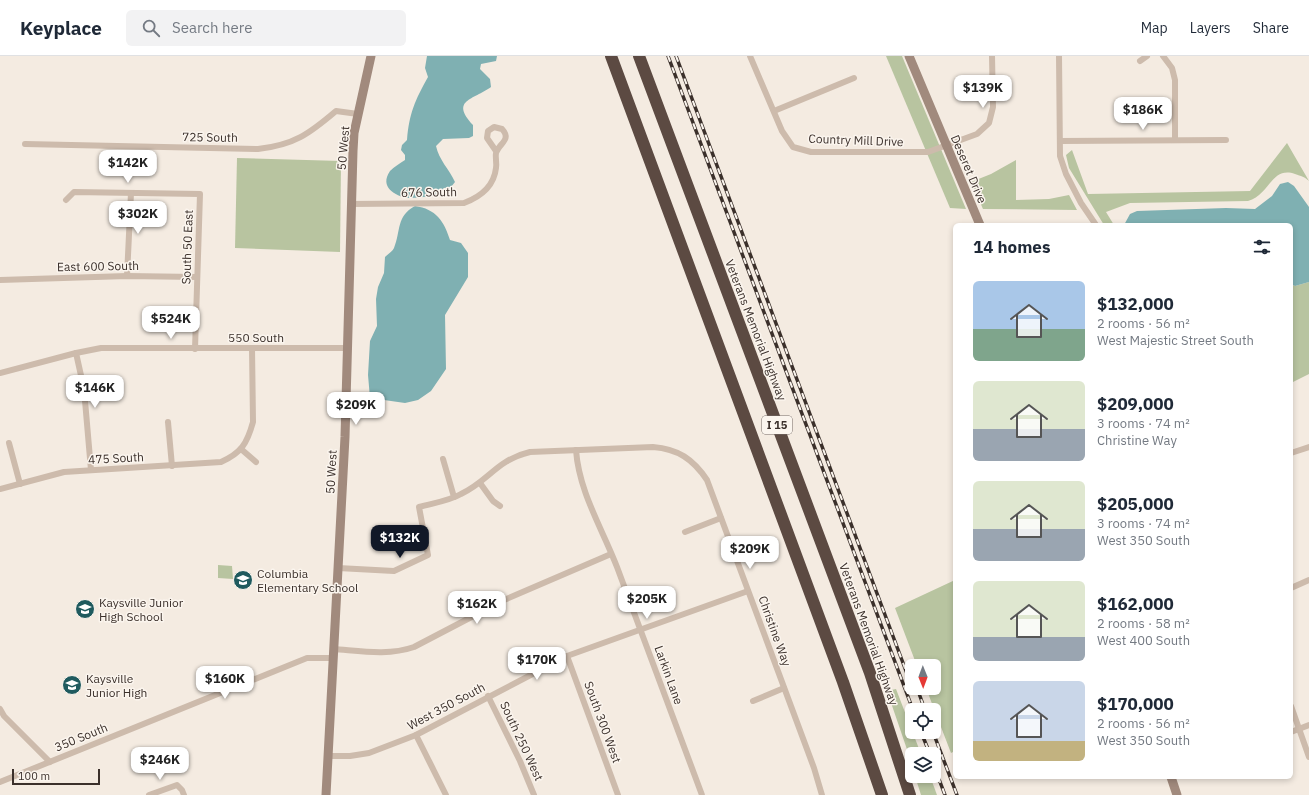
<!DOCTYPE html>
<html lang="en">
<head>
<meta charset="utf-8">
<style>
	:root { --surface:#fff; --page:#f2f2f3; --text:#1f2937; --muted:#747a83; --line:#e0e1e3; --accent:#111827 }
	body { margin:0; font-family:"IBM Plex Sans",sans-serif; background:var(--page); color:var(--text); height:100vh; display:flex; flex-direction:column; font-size:15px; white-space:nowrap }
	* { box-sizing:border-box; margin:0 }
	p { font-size:13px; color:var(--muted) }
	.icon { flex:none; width:22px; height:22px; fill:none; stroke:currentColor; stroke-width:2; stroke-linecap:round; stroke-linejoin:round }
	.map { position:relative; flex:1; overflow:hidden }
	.drawer { position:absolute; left:953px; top:167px; width:340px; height:556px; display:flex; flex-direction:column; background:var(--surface); border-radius:6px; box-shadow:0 2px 6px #0003 }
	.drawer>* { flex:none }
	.needle { width:26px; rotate:179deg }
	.tools { position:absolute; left:905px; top:603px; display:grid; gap:8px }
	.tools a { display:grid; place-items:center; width:36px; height:36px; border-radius:6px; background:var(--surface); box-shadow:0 2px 6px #0003; font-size:20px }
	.scale { position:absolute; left:12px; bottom:10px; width:88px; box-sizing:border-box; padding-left:4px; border:2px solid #3b302b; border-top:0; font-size:11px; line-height:14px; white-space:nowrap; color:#3b302b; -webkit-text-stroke:3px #fbf5ee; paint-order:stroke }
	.price { position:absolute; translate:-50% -34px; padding:0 9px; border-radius:8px; background:#fff; color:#222; font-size:13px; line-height:26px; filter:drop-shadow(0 1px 2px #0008) }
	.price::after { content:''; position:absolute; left:50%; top:24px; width:12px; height:9px; margin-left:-6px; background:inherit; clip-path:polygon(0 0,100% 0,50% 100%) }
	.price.active { background:var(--accent); color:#fff }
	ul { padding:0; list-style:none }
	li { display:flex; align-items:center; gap:12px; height:100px; padding:0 20px }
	li span { display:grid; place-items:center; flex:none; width:112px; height:80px; border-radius:6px; color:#555 }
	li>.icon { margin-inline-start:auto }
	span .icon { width:48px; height:48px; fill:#fffc; stroke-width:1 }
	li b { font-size:17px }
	h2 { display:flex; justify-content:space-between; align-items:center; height:48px; padding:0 20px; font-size:17px }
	header { display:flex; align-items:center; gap:24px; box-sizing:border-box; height:56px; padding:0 20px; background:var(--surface); border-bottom:1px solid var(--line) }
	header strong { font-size:19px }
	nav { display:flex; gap:22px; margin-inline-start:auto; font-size:14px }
	.search { width:280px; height:36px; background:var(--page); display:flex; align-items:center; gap:10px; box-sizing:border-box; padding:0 14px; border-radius:6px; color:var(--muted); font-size:15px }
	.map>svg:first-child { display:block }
	.green { fill:#b8c4a0 }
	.water { fill:#7fb0b2 }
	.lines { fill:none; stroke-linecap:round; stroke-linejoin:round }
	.stream { stroke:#7fb0b2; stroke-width:2 }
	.street { stroke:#cdbbac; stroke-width:6 }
	.secondary { stroke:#a18a7d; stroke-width:9 }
	.highway { stroke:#5c4a42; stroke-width:12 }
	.rail-casing { stroke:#3b302b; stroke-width:3.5 }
	.rail { stroke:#fbf5ee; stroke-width:2; stroke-dasharray:6; stroke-linecap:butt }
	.labels { text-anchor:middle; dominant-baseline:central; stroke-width:3; stroke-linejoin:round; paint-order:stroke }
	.shield { fill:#fbf5ee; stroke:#756b66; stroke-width:1 }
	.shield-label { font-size:11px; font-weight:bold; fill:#3b302b }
	.street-label { font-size:12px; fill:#3b302b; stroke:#fbf5ee }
	.poi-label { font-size:12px; fill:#3b302b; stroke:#fbf5ee; text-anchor:start }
</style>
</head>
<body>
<header>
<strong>Keyplace</strong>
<div class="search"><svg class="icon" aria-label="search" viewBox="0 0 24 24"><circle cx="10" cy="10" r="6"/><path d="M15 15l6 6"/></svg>Search here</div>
<nav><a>Map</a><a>Layers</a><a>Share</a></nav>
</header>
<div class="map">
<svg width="1309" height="739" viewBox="0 0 1309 739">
	<rect width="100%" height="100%" fill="#f4ebe1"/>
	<g class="green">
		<polygon points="886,0 902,0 966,153 950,152"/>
		<path d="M 1287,87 L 1309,125 C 1305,121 1301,120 1295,118 C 1271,110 1270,139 1248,145 L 1130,147 L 1106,156 L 1114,169 L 1104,169 L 1069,112 L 1066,99 L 1072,94 L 1088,138 L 1250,135 Z"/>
		<polygon points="237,102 341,105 340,196 235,192"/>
		<polygon points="1016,104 1016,144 1049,143 1069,139 1077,154 983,153 971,126 991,118"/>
		<polygon points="1309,226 1309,318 1291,327 1291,228 1295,230"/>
		<polygon points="218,509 232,510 233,523 218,522"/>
		<polygon points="955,524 955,695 951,697 926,632 934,632 934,610 917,610 895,552"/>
		<polygon points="896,633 921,698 912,698 912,708 887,635"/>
		<polygon points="915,720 930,720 937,739 921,739"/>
	</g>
	<g class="water">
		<path d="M 427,0 L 497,0 L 496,5 L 481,8 L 480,13 L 490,23 L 491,31 C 473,44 450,44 473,69 L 473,80 L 469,82 L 443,83 L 436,90 C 439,104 449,113 455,126 L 451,131 L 444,132 L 437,140 C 428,140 418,142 408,142 C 395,140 379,131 390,115 C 394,111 400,107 405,104 L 405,99 L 401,94 L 402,89 L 407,84 C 409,58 415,44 428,21 L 425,12 Z"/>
		<polygon points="1288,126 1294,130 1309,151 1309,226 1295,230 1291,228 1291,169 1124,169 1130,158 1137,155 1226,152 1255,153 1272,140 1280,128"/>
		<path d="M 415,150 C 436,153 444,165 450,184 L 461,187 L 468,197 L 468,221 L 445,259 L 446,313 L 431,335 L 418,344 L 405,347 L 370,342 L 368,319 L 370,285 L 377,270 L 376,243 L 378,231 L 384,217 L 385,201 C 388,198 393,195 394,192 C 401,175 396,160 415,150 Z"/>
	</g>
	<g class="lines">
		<polyline class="stream" points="361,350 370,342"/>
		<g class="street">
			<polyline points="750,0 782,75 793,91 811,96 928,96 977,78 989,67 993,51 992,0"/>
			<polyline points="1059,0 1060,100 1066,118 1081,147 1096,169"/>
			<polyline points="1163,0 1172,12 1175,24 1175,84"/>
			<polyline points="1140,5 1147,0"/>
			<polyline points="774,55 854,22"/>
			<polyline points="1060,85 1226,84"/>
			<path d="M 25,88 L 258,93 C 294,89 309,78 336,55 L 358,58"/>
			<polyline points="66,144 74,136 200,138 195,293"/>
			<path d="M 351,148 L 464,147 C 480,141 494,130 496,112 C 497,107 495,101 496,97 C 499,87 512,84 502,73 L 494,71 L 488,75 L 487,82 L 496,95"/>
			<polyline points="127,220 131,137"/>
			<polyline points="0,224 127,220 197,221"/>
			<polyline points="76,297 84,333 91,414"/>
			<polyline points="0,317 76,297 101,292 348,292"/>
			<polyline points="168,366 172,410"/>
			<polyline points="9,387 20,428"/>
			<polyline points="241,393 256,406"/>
			<path d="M 576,394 C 579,436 602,472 617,511 C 646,587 674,663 702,739"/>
			<polyline points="1291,397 1309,391"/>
			<polyline points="443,403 454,441"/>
			<polyline points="480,427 493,445 500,450"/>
			<path d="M 0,433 L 64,416 L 221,406 C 241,397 247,388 253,366 L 252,292"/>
			<polyline points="685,476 721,462"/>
			<path d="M 338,512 L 394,515 L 428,499 L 419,451 C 433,447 449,445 461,438 C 489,425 496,404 530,396 L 653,391 C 678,393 693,403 707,424 L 814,712 L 822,739"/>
			<polyline points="1291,532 1309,524"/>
			<path d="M 333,593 C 361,595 388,600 414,591 L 504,544 L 611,498"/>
			<polyline points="567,600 618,739"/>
			<polyline points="488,640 520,705 534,739"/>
			<polyline points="753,645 784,632"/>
			<polyline points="1291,650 1309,701"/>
			<polyline points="0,653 4,660 50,706"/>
			<polyline points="1291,676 1309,669"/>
			<polyline points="416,679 446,739"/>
			<polyline points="328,700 350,700 369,697 416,679 567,600 748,535"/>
			<polyline points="0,726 307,602 333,602"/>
			<polyline points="149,739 177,729 182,734 184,739"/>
		</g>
		<g class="secondary">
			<polyline points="909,0 980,169"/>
			<polyline points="1171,721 1177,739"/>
			<polyline points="326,739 345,381 353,95 354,77 371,0"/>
		</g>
		<g class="highway">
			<polyline points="611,0 843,626 882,739"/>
			<polyline points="639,0 870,617 910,739"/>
		</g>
		<defs>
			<g id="rail">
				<polyline points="668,0 913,654"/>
				<polyline points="676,0 912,631"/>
				<polyline points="917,632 925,654"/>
				<polyline points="921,676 930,698"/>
				<polyline points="933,676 957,739"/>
				<polyline points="934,710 945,739"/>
			</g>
		</defs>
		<use href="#rail" class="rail-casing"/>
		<use href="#rail" class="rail"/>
	</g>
	<defs>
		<symbol id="school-disc" viewBox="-11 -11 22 22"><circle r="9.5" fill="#1f5a5e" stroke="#fbf5ee"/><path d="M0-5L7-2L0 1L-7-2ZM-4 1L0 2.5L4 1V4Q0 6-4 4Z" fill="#fff"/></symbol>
	</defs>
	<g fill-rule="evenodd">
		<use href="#school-disc" x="232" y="513" width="22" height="22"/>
		<use href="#school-disc" x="74" y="542" width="22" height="22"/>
		<use href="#school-disc" x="61" y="618" width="22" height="22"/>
	</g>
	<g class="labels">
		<rect class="shield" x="762" y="360" width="30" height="18" rx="3"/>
		<g class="shield-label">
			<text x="777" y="369">I 15</text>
		</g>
		<g class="street-label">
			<text transform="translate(210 81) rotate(1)">725 South</text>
			<text transform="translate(856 84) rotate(2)">Country Mill Drive</text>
			<text transform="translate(343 92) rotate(-85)">50 West</text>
			<text transform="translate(969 113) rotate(67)">Deseret Drive</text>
			<text transform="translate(429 136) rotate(-1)">676 South</text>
			<text transform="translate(187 191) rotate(-88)">South 50 East</text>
			<text transform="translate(98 210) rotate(-1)">East 600 South</text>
			<text transform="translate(756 274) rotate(69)">Veterans Memorial Highway</text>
			<text x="256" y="281">550 South</text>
			<text transform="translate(116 402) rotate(-3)">475 South</text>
			<text transform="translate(331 416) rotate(-87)">50 West</text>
			<text transform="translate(775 575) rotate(70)">Christine Way</text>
			<text transform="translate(869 578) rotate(70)">Veterans Memorial Highway</text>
			<text transform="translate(669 619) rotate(70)">Larkin Lane</text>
			<text transform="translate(446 650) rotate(-28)">West 350 South</text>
			<text transform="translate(603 666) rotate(70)">South 300 West</text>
			<text transform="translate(81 681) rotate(-22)">350 South</text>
			<text transform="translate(522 685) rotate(65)">South 250 West</text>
		</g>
		<g class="poi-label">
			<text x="257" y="517">Columbia<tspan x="257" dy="14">Elementary School</tspan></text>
			<text x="99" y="546">Kaysville Junior<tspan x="99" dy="14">High School</tspan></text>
			<text x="86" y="622">Kaysville<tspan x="86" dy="14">Junior High</tspan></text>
		</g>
	</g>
</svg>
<div class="tools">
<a><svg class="needle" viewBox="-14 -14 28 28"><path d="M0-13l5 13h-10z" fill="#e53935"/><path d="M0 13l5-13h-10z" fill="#747a83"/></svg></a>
<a><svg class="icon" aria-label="locate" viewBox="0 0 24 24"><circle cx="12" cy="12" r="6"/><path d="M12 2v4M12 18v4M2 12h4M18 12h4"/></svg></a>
<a><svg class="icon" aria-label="layers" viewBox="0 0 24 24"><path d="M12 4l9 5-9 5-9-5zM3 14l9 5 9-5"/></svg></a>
</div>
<div class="scale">100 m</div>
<b class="price" style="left:983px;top:53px">$139K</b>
<b class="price" style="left:1143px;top:75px">$186K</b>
<b class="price" style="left:128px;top:128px">$142K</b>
<b class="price" style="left:138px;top:179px">$302K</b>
<b class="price" style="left:171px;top:284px">$524K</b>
<b class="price" style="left:95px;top:353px">$146K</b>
<b class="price" style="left:356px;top:370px">$209K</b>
<b class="price active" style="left:400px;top:503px">$132K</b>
<b class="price" style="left:750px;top:514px">$209K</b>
<b class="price" style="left:647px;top:564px">$205K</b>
<b class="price" style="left:477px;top:569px">$162K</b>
<b class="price" style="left:537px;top:625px">$170K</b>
<b class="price" style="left:225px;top:644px">$160K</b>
<b class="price" style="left:160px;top:725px">$246K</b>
<section class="drawer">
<h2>14 homes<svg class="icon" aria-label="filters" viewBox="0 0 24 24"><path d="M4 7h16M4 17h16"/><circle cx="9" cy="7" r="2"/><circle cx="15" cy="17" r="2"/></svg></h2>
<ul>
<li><span style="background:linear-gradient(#a9c7e8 60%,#7fa58c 0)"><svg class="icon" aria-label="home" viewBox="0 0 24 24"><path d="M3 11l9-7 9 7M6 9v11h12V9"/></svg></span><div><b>$132,000</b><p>2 rooms · 56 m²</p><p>West Majestic Street South</p></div></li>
<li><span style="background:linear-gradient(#dfe7d0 60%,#9aa5b1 0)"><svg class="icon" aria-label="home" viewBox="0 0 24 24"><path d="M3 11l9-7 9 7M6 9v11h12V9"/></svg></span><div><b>$209,000</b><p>3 rooms · 74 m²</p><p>Christine Way</p></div></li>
<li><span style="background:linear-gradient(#dfe7d0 60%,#9aa5b1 0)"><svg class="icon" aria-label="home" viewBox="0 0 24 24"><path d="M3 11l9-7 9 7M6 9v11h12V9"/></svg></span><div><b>$205,000</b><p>3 rooms · 74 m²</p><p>West 350 South</p></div></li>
<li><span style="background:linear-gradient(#dfe7d0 70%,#9aa5b1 0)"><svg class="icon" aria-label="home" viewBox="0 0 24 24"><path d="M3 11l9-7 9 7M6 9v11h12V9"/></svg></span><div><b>$162,000</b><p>2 rooms · 58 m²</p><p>West 400 South</p></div></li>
<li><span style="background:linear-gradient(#c9d6e8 75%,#c2b280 0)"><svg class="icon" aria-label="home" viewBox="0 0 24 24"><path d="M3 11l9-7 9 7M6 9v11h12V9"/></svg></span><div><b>$170,000</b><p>2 rooms · 56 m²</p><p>West 350 South</p></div></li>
</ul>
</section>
</div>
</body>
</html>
